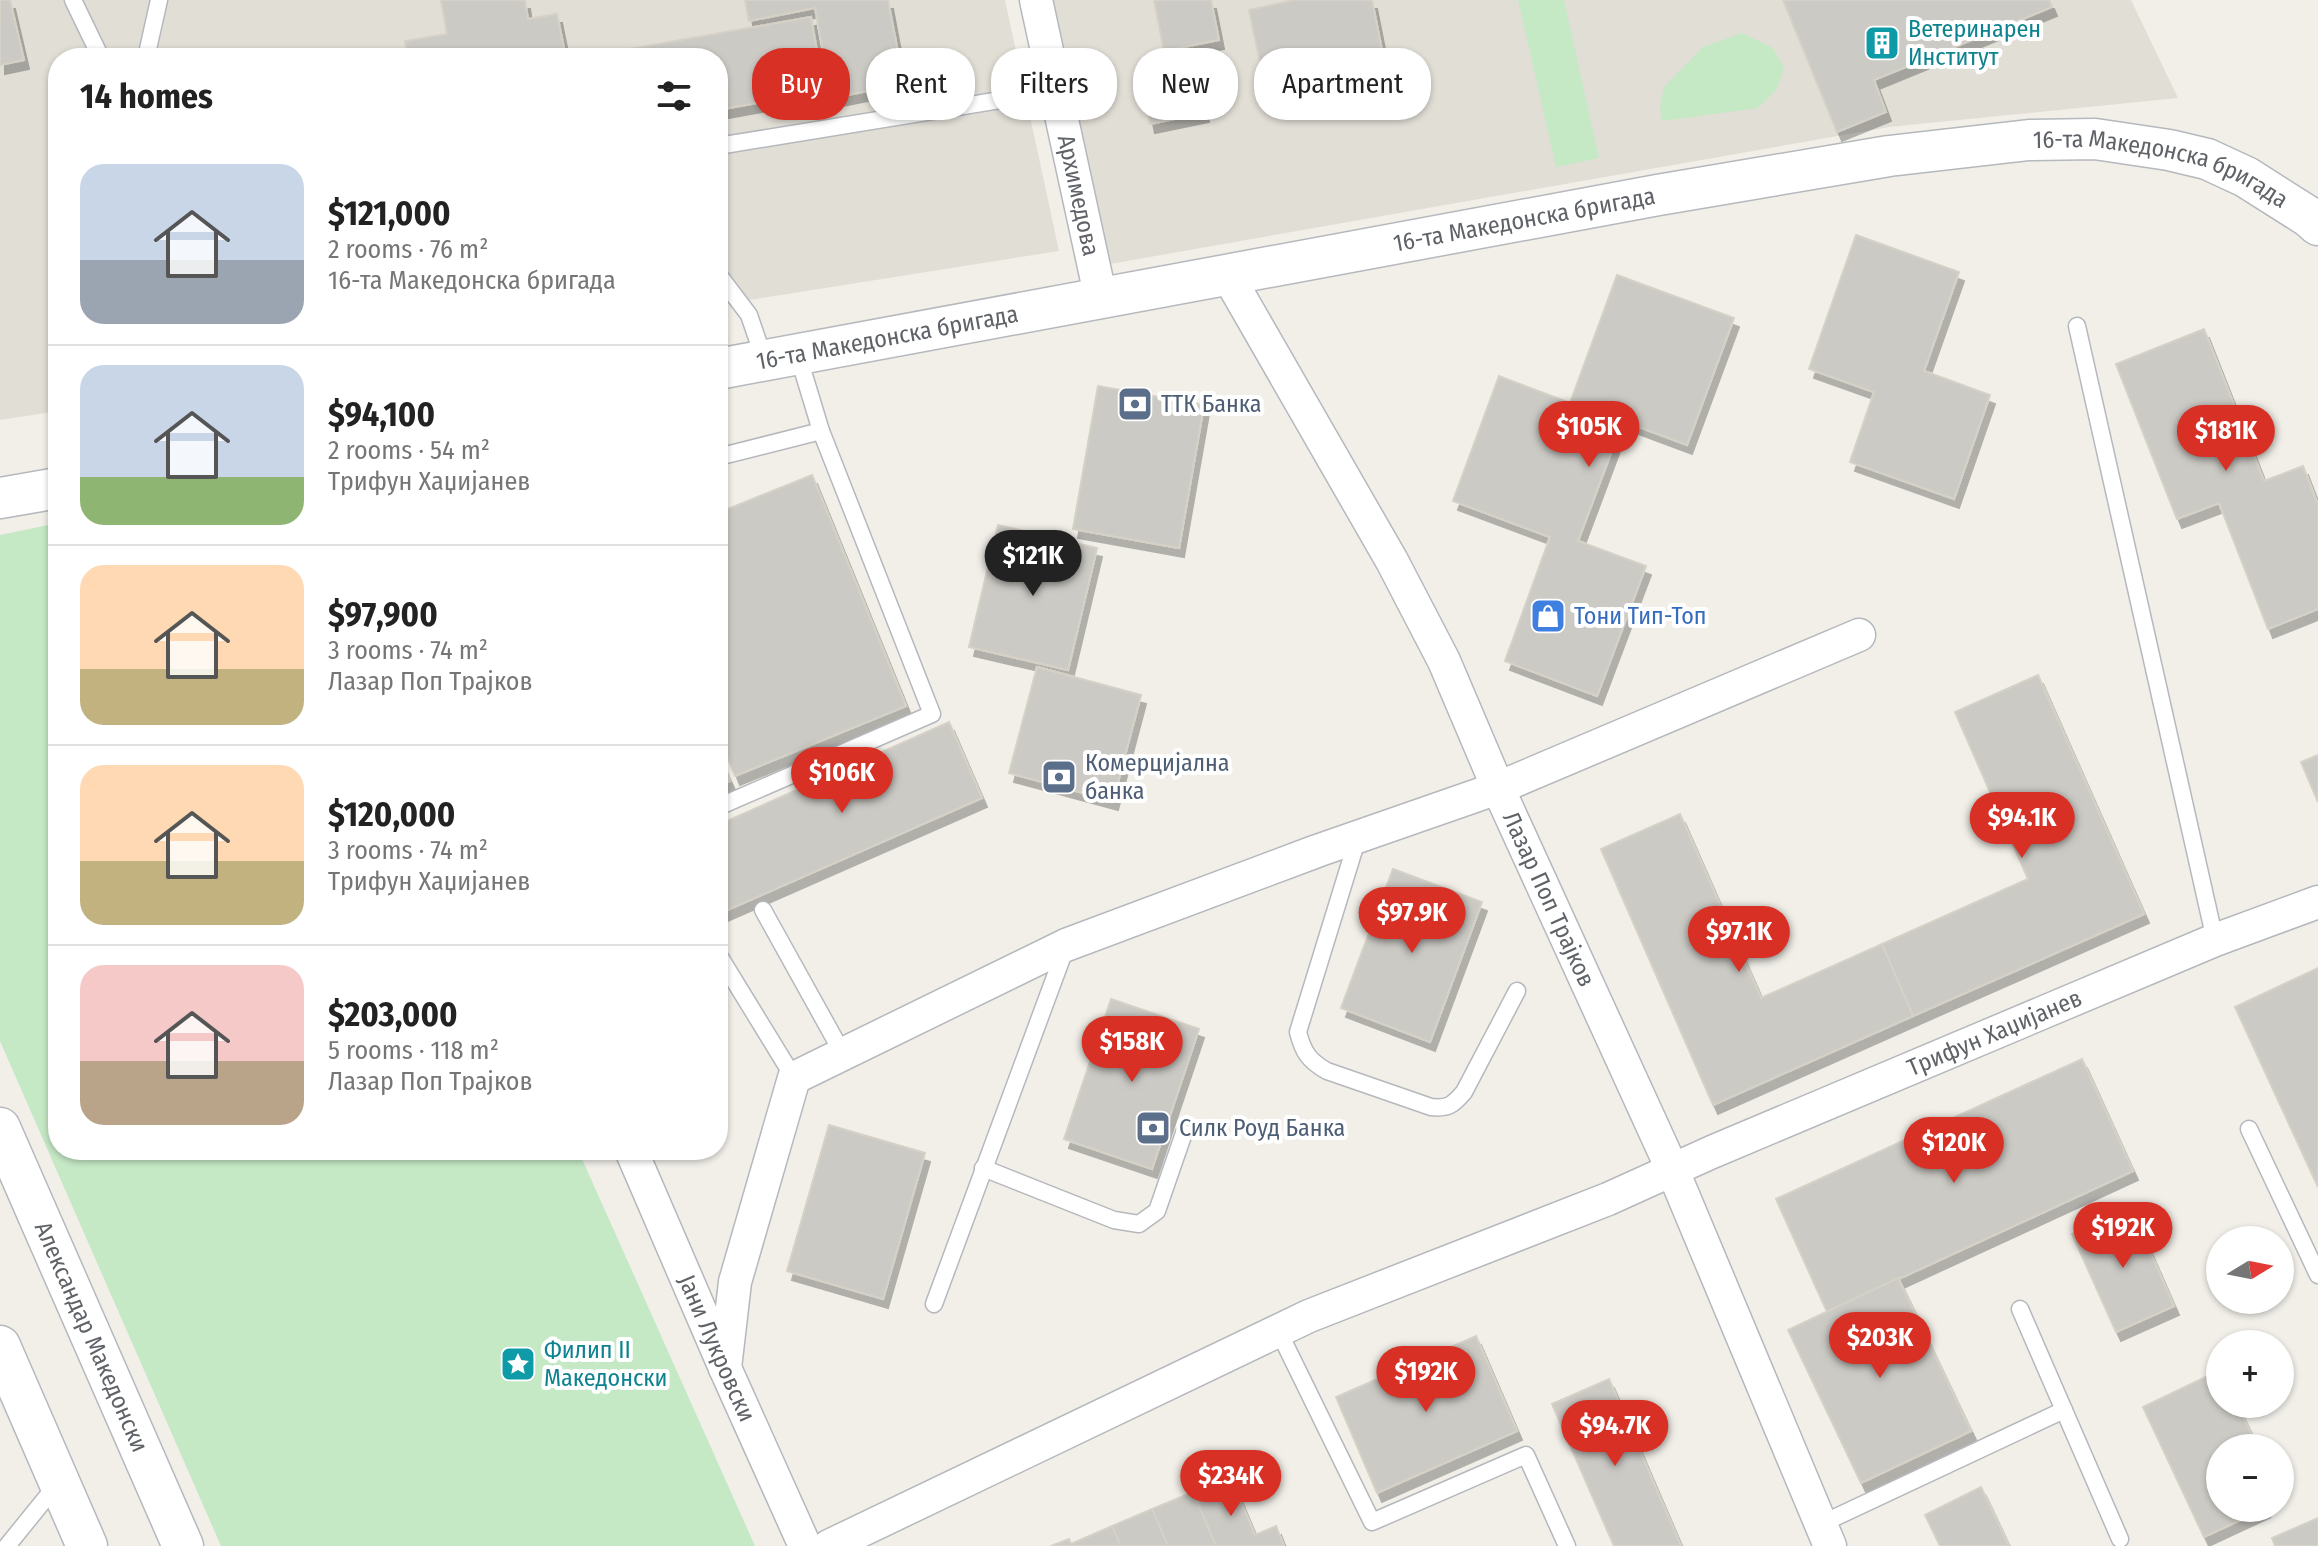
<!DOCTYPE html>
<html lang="en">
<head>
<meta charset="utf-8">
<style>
	:root { --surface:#fff; --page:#f6f6f6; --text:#222; --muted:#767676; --line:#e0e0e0; --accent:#d93025 }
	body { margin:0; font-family:"Fira Sans Condensed",sans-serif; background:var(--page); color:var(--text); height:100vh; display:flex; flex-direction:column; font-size:30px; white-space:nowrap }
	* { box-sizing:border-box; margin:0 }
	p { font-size:26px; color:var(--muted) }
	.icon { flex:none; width:44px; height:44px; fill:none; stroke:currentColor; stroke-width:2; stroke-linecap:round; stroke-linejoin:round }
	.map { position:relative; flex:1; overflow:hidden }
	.panel { position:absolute; left:48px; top:48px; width:680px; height:1112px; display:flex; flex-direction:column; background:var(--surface); border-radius:32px; box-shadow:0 2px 6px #0004 }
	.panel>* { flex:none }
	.top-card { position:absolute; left:752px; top:48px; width:760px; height:72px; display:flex; gap:16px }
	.needle { width:52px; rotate:80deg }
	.fabs { position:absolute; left:2206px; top:1226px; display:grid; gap:16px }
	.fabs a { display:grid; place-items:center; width:88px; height:88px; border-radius:50%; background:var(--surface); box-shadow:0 2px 6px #0004; font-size:40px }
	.price { position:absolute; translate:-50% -68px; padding:0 18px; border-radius:28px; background:var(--accent); color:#fff; font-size:26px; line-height:52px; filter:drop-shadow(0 2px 4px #0008) }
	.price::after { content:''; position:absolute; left:50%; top:48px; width:24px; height:18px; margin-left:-12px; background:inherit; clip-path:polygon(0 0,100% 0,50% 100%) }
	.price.on { background:#222; color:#fff }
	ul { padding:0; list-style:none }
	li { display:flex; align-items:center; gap:24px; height:200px; padding:0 32px }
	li+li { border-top:2px solid var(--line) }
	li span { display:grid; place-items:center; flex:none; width:224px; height:160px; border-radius:24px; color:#555 }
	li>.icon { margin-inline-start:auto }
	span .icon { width:96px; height:96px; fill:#fffc; stroke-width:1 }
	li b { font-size:34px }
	h2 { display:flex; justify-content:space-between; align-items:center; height:96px; padding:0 32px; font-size:34px }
	.chip { padding:0 28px; border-radius:32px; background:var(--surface); box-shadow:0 2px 6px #0004; font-size:28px; line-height:72px }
	.chip.on { background:var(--accent); color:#fff }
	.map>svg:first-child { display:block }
	.education { fill:#e1ded6 }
	.grass { fill:#c5e8c5 }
	.building { fill:#cccac5; stroke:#d6d1c6; stroke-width:2; filter:url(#shadow) }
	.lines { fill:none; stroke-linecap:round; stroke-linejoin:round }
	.service-casing { stroke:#b5b8bc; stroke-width:19 }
	.minor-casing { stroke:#b5b8bc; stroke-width:35 }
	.tertiary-casing { stroke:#b5b8bc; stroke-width:43 }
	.service { stroke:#fff; stroke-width:16 }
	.minor { stroke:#fff; stroke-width:32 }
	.tertiary { stroke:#fff; stroke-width:40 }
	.labels { text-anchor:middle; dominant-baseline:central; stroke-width:8; stroke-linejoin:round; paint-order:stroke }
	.culture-label { font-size:24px; fill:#0d838f; stroke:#fff; text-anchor:start }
	.street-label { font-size:24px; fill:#5f6368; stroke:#fff }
	.service-label { font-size:24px; fill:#4e5e75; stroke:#fff; text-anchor:start }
	.shop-label { font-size:24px; fill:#366cbe; stroke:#fff; text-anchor:start }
</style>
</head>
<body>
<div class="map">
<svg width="2318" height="1546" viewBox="0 0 2318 1546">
	<defs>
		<filter id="shadow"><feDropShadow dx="5" dy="9" stdDeviation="0" flood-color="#0004"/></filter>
	</defs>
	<rect width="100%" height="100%" fill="#f1efe8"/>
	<g class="education">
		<polygon points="0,0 1005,0 1059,251 718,305 718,58 58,58 58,411 0,420"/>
		<polygon points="1050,0 2131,0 2178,98 1889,127 1110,264"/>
	</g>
	<g class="grass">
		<polygon points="1518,0 1564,0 1599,158 1556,167"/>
		<polygon points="1742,33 1773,48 1784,68 1777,89 1758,108 1662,121 1660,107 1664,87 1703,47"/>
		<polygon points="58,523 58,1150 578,1150 755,1546 221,1546 0,1041 0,535"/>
	</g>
	<g class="building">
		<polygon points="0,0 10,0 24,60 0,65"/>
		<polygon points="441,0 525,0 528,19 557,14 566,58 408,58 405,41 447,34"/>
		<polygon points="745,0 888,0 904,84 832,98 815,8 749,21"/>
		<polygon points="1154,0 1211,0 1219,40 1164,51"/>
		<polygon points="1294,0 1372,0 1383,55 1264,81 1249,10"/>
		<polygon points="1783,0 2049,0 2052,7 1874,80 1886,112 1837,132"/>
		<polygon points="811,17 824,91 718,110 718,58 579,58"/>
		<polygon points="1192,56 1204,113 1150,124 1138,68"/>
		<polygon points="1856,235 1959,272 1924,371 1990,395 1954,499 1850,462 1874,392 1809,369"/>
		<polygon points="1617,275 1734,318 1687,445 1623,421 1578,541 1646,566 1597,696 1505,661 1550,537 1453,501 1499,376 1570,403"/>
		<polygon points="2204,329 2264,481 2303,466 2318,505 2318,609 2268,629 2219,503 2177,519 2116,364"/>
		<polygon points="1098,386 1204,405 1179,548 1073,529"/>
		<polygon points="812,475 906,706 735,776 718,733 718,513"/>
		<polygon points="998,525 1097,548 1068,670 969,647"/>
		<polygon points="1037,667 1141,695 1113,801 1009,773"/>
		<polygon points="2038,675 2144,914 1913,1016 1882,944 2028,879 1955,712"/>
		<polygon points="949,722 982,798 723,912 718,900 718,825"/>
		<polygon points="718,755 730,781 718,786"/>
		<polygon points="2318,755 2318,802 2301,762"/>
		<polygon points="1680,814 1761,998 1882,944 1913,1016 1713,1105 1601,849"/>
		<polygon points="1393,869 1482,902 1430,1042 1341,1008"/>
		<polygon points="2318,968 2318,1187 2235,1007"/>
		<polygon points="1111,999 1199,1029 1152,1169 1064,1139"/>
		<polygon points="2082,1059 2133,1171 1827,1312 1776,1199"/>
		<polygon points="829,1125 925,1153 883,1299 787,1271"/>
		<polygon points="2131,1208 2174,1306 2116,1332 2072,1234"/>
		<polygon points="1898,1278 1971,1431 1861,1483 1788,1330"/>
		<polygon points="1476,1336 1517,1431 1377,1493 1336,1397"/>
		<polygon points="2220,1370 2220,1404 2237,1404 2258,1448 2220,1448 2220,1508 2266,1508 2204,1537 2143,1407"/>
		<polygon points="1609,1379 1681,1546 1614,1546 1552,1404"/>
		<polygon points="1230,1476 1255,1535 1276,1526 1284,1546 1216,1546 1193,1492"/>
		<polygon points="1981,1487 2009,1546 1940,1546 1925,1515"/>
		<polygon points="1193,1492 1216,1546 1168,1546 1152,1509"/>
		<polygon points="1152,1509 1168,1546 1121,1546 1112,1526"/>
		<polygon points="2318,1518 2318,1546 2275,1546 2272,1538"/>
		<polygon points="1112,1526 1121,1546 1051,1546 1069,1539 1071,1544"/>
	</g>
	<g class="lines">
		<defs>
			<g id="service">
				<polyline points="73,0 101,58"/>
				<polyline points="146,58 159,0"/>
				<polyline points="718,146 1055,91"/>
				<polyline points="718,274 749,315 764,359"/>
				<polyline points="2077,326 2215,940"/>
				<polyline points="718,457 821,431"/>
				<polyline points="718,807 932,714 821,431 798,355"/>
				<path d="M 1358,837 L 1298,1032 C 1303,1052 1309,1061 1327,1071 L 1431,1107 C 1448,1109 1453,1105 1464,1092 L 1517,991"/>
				<polyline points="763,910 843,1054"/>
				<polyline points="718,954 794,1078"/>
				<polyline points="2249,1129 2318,1275"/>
				<polyline points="983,1168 1114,1220 1139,1224 1157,1211 1184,1133"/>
				<polyline points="934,1304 1066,947"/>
				<polyline points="2020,1309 2120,1539"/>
				<polyline points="1278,1330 1372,1522 1526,1455 1567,1546"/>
				<polyline points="1821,1524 2064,1410"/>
				<polyline points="7,1546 58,1483"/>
			</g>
			<g id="minor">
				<path id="s1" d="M 1036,0 L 1101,299"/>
				<path id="s2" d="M 1227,274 L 1392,561 L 1444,661 L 1498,788 L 1673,1171 L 1830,1546"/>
				<path id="s3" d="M 631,1150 L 725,1368 L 805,1546"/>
				<polyline points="725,1368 735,1282 794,1078 1066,945 1317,851 1498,788 1859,635"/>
				<path id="s4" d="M 829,1546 L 1309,1316 L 1608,1199 L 1712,1152 L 2215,940 L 2318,902"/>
			</g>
			<g id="tertiary">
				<path id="s5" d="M 718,369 L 1658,195 L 1889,156 L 2029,140 L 2095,139 L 2169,150 L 2207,159 L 2246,177 L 2309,217 L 2318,225"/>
				<polyline points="0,498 58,488"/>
				<path id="s6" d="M 0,1128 L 183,1546"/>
				<polyline points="0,1346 87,1546"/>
			</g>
		</defs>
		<use href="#service" class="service-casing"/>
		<use href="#minor" class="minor-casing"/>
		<use href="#tertiary" class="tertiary-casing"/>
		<use href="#service" class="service"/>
		<use href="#minor" class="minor"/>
		<use href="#tertiary" class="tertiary"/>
	</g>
	<defs>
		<symbol id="building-square" viewBox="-11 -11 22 22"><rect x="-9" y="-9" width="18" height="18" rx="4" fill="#0f9aa8" stroke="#fff"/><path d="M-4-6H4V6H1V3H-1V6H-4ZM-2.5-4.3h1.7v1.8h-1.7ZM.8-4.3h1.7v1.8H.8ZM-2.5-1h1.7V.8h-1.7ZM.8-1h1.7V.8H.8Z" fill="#fff"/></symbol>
		<symbol id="bank-square" viewBox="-11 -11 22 22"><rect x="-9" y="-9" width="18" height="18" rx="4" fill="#5c6f8a" stroke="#fff"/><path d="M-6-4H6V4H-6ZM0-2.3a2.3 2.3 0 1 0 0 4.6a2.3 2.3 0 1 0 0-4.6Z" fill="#fff"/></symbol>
		<symbol id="shop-square" viewBox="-11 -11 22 22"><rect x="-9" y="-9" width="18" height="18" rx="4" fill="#3f7fe0" stroke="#fff"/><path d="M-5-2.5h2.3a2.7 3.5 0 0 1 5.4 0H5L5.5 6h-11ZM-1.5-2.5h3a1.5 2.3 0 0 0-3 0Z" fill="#fff"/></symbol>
		<symbol id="sight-square" viewBox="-11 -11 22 22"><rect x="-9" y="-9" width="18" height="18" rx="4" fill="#0f9aa8" stroke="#fff"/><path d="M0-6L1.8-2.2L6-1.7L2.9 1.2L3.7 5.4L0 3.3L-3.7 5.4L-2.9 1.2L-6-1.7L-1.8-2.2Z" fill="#fff"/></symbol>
	</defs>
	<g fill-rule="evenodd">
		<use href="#building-square" x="1862" y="23" width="40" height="40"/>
		<use href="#bank-square" x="1115" y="384" width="40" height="40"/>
		<use href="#shop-square" x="1528" y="596" width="40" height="40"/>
		<use href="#bank-square" x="1039" y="757" width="40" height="40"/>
		<use href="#bank-square" x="1133" y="1108" width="40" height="40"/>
		<use href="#sight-square" x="498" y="1344" width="40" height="40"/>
	</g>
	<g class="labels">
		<g class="culture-label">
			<text x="1908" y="29">Ветеринарен<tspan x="1908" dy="28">Институт</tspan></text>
			<text x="544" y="1350">Филип II<tspan x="544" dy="28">Македонски</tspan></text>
		</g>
		<g class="street-label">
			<text stroke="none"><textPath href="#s5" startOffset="1468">16-та Македонска бригада</textPath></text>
			<text stroke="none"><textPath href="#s1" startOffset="200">Архимедова</textPath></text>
			<text stroke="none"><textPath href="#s5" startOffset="820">16-та Македонска бригада</textPath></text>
			<text stroke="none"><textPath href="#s5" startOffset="172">16-та Македонска бригада</textPath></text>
			<text stroke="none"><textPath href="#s2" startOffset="704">Лазар Поп Трајков</textPath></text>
			<text stroke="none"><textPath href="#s4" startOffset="1274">Трифун Хаџијанев</textPath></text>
			<text stroke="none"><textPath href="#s6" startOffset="228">Александар Македонски</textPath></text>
			<text stroke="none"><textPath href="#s3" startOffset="216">Јани Лукровски</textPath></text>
		</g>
		<g class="service-label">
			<text x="1161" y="404">ТТК Банка</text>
			<text x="1085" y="763">Комерцијална<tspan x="1085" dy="28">банка</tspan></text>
			<text x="1179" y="1128">Силк Роуд Банка</text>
		</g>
		<g class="shop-label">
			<text x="1574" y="616">Тони Тип-Топ</text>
		</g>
	</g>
</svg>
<div class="fabs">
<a><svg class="needle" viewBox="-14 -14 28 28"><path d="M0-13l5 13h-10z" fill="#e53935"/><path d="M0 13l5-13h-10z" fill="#767676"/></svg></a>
<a>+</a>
<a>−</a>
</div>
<b class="price" style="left:1589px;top:469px">$105K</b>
<b class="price" style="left:2226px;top:473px">$181K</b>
<b class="price on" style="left:1033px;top:598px">$121K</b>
<b class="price" style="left:842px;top:815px">$106K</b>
<b class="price" style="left:2022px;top:860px">$94.1K</b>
<b class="price" style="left:1412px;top:955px">$97.9K</b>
<b class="price" style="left:1739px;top:974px">$97.1K</b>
<b class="price" style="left:1132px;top:1084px">$158K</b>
<b class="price" style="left:1954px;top:1185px">$120K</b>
<b class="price" style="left:2123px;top:1270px">$192K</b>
<b class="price" style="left:1880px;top:1380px">$203K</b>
<b class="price" style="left:1426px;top:1414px">$192K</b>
<b class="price" style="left:1615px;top:1468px">$94.7K</b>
<b class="price" style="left:1231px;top:1518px">$234K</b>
<div class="top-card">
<a class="chip on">Buy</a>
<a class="chip">Rent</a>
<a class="chip">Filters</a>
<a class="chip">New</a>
<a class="chip">Apartment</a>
</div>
<section class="panel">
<h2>14 homes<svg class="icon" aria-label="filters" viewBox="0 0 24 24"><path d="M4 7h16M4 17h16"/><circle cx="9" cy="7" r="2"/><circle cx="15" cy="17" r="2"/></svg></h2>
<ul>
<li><span style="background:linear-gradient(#c9d6e8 60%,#9aa5b1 0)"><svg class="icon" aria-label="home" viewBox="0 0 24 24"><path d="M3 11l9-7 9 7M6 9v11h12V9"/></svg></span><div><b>$121,000</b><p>2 rooms · 76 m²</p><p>16-та Македонска бригада</p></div></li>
<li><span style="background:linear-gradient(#c9d6e8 70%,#8fb573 0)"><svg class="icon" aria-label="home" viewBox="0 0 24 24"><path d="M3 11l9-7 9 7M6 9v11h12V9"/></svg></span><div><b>$94,100</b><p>2 rooms · 54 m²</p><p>Трифун Хаџијанев</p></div></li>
<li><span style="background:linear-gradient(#ffd9b3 65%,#c2b280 0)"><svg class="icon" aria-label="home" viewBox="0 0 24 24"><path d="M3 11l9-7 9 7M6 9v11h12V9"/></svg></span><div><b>$97,900</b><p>3 rooms · 74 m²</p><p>Лазар Поп Трајков</p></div></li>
<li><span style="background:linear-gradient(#ffd9b3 60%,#c2b280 0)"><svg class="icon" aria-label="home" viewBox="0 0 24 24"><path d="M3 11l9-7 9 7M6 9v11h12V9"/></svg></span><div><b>$120,000</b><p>3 rooms · 74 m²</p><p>Трифун Хаџијанев</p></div></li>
<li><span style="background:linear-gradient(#f6c9c9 60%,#b9a48a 0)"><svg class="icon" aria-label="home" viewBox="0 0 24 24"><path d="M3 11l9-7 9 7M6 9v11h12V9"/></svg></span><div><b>$203,000</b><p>5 rooms · 118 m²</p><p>Лазар Поп Трајков</p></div></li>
</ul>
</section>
</div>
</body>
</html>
